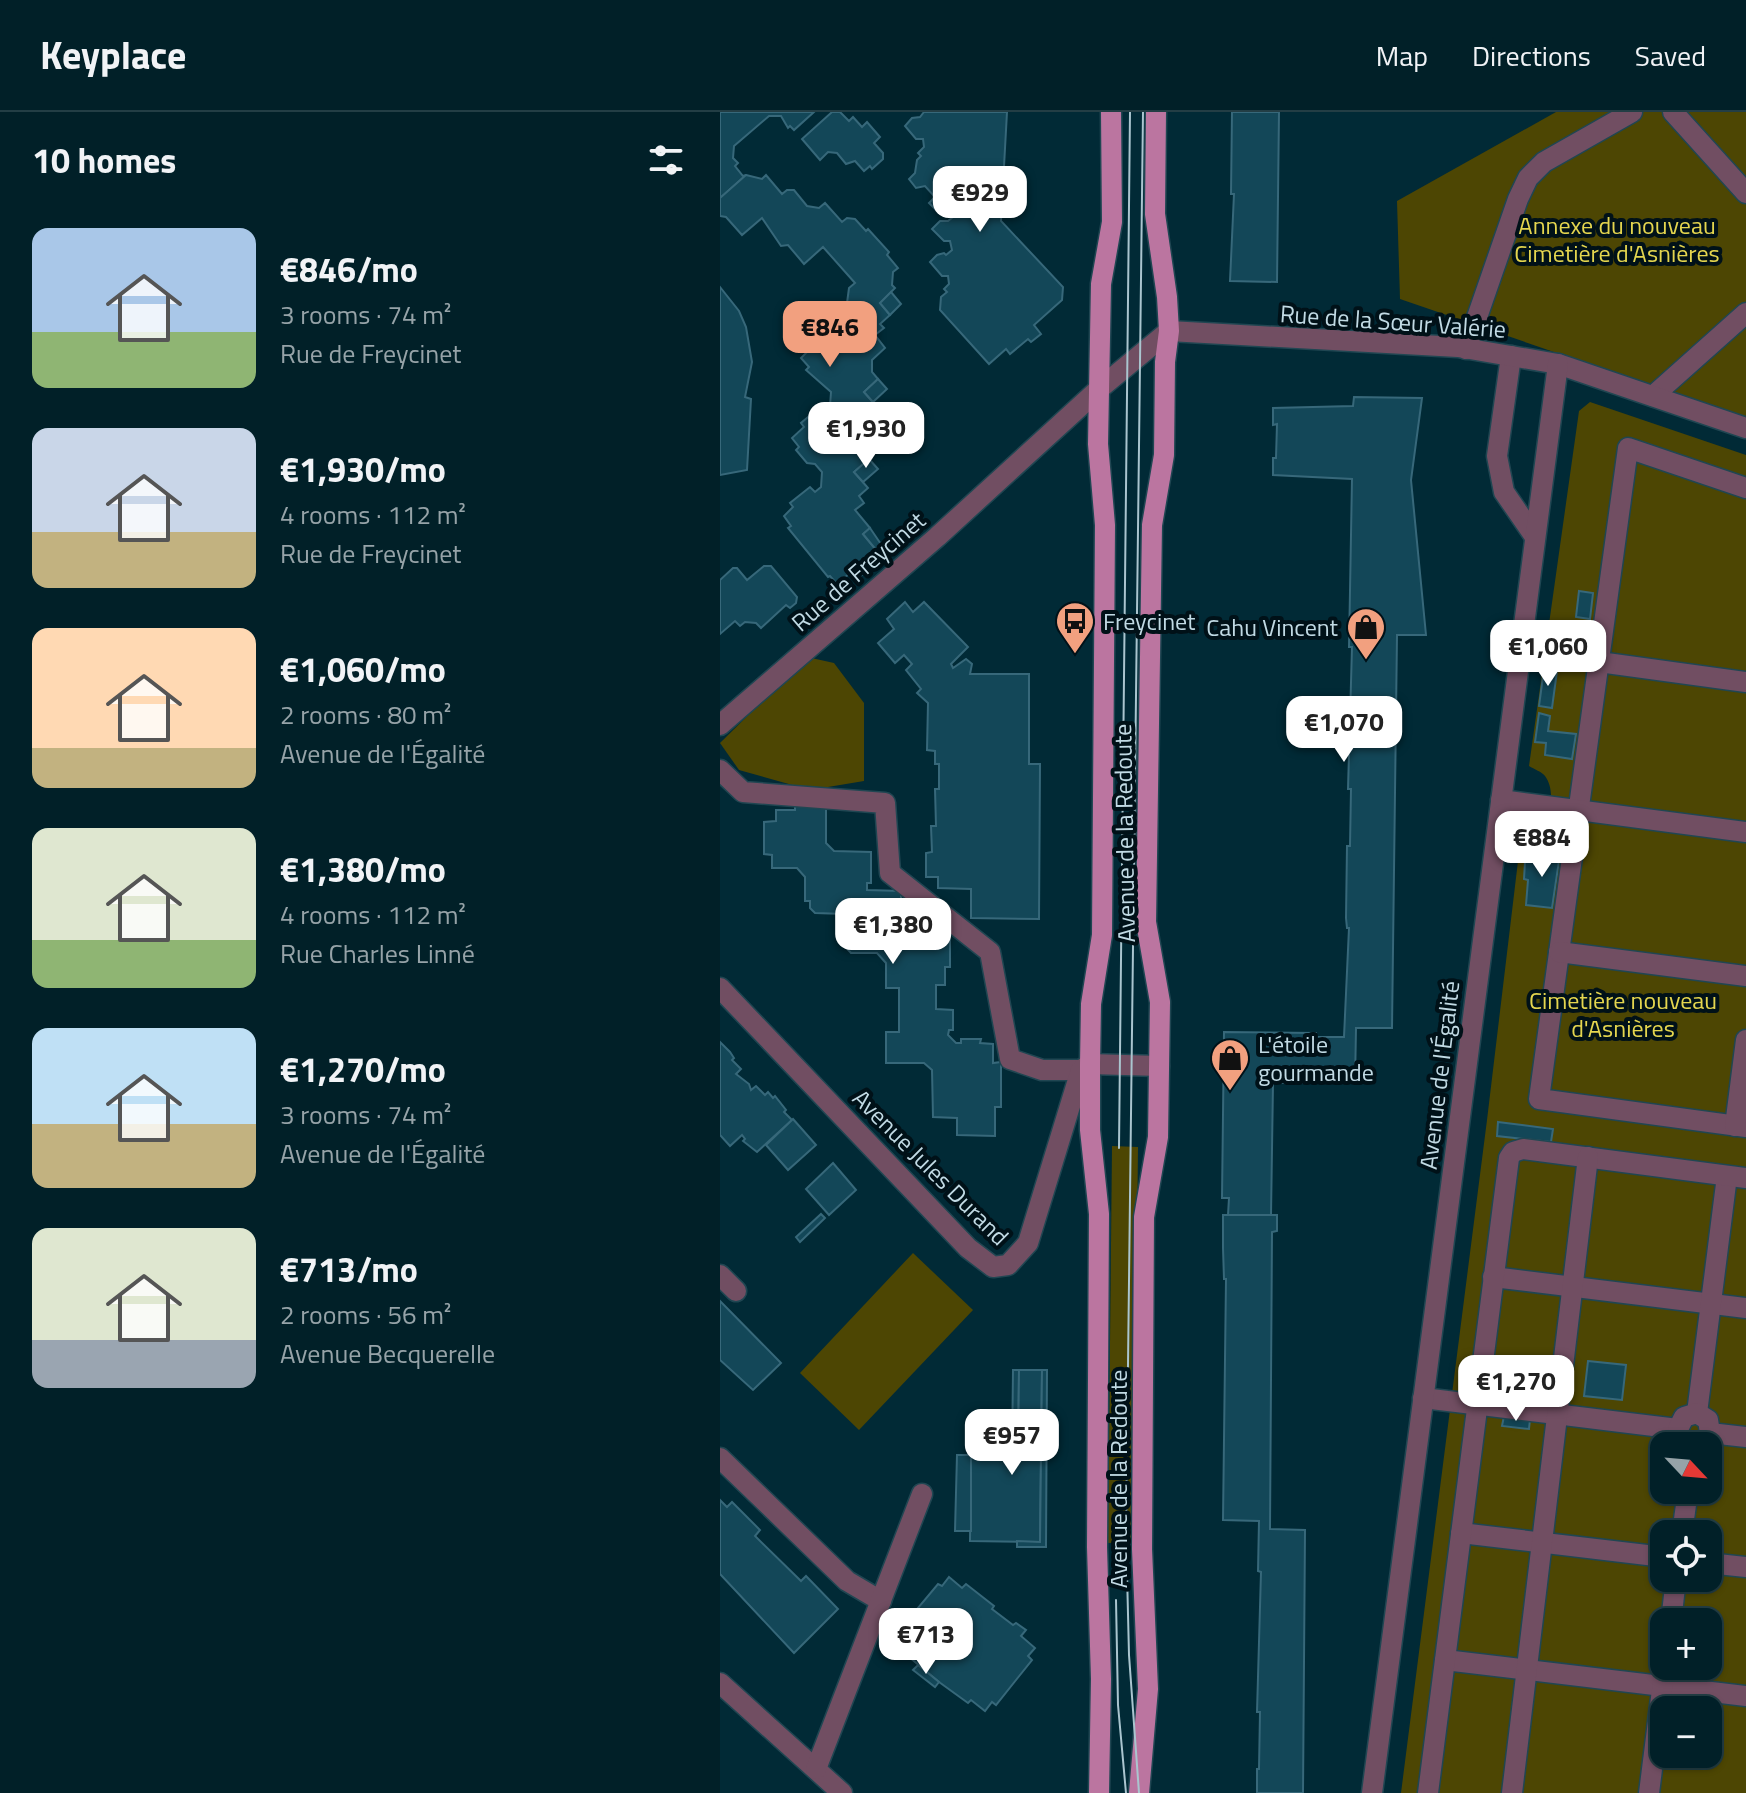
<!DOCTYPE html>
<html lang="en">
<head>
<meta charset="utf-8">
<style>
	:root { --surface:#012028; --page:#0f2d34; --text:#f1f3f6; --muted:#96a3a8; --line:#233e45; --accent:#f2a07f }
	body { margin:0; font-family:"Titillium Web",sans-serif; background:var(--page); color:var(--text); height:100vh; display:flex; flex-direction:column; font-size:30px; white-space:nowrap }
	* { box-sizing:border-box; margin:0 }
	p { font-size:26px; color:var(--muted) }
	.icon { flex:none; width:44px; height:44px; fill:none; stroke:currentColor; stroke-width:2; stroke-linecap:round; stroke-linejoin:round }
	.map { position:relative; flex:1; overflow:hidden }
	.drawer { display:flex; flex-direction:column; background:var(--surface); width:720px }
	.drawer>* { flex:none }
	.needle { width:52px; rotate:116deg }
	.buttons { position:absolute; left:930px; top:1320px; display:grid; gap:16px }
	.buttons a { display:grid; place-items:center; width:72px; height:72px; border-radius:16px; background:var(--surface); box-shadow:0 2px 6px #0004,0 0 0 2px var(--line); font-size:40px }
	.price { position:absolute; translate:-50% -68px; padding:0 18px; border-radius:16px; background:#fff; color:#222; font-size:26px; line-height:52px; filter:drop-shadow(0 2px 4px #0008) }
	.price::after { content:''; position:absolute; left:50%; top:48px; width:24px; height:18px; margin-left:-12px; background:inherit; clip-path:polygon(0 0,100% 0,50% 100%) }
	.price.current { background:var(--accent); color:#111 }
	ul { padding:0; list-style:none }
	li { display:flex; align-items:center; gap:24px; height:200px; padding:0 32px }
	li span { display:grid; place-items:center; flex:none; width:224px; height:160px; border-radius:16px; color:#555 }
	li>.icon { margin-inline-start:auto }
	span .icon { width:96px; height:96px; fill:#fffc; stroke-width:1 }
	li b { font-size:34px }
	h2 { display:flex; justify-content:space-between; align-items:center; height:96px; padding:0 32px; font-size:34px }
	header { display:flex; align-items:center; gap:48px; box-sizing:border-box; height:112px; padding:0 40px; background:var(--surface); border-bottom:2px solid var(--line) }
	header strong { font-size:38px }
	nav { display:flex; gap:44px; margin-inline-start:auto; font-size:28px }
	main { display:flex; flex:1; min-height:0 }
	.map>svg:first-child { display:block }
	.green { fill:#4d4603; fill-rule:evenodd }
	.building { fill:#134758; stroke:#37687a; stroke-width:2 }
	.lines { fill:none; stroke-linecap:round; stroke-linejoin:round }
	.minor-casing { stroke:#204652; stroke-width:23 }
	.major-casing { stroke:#204652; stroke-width:23 }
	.minor { stroke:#714e62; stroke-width:20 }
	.major { stroke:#bb75a0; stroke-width:20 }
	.tram { stroke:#aac5cf; stroke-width:2 }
	.labels { text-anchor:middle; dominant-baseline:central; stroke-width:8; stroke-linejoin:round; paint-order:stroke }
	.park-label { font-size:24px; fill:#e4d64f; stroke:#001118 }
	.street-label { font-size:24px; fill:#c1dae4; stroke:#001118 }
	.poi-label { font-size:24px; fill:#c1dae4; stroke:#001118; text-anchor:start }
</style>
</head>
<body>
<header>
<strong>Keyplace</strong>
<nav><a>Map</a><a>Directions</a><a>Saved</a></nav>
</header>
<main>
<section class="drawer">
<h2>10 homes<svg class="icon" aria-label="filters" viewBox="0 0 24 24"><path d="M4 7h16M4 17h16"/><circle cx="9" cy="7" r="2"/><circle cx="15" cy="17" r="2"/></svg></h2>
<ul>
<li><span style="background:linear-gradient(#a9c7e8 65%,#8fb573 0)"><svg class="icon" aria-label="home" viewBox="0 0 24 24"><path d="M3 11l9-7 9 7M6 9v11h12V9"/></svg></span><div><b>€846/mo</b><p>3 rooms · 74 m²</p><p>Rue de Freycinet</p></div></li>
<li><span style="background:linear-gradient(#c9d6e8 65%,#c2b280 0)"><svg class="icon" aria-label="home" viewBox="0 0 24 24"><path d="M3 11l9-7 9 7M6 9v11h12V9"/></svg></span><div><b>€1,930/mo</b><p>4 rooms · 112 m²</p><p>Rue de Freycinet</p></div></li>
<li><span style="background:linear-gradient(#ffd9b3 75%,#c2b280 0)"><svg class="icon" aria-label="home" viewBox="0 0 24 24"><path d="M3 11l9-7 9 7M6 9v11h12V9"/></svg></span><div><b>€1,060/mo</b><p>2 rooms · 80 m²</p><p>Avenue de l'Égalité</p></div></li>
<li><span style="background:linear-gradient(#dfe7d0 70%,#8fb573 0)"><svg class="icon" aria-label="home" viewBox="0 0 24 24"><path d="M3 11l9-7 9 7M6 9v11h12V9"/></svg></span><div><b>€1,380/mo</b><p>4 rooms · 112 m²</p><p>Rue Charles Linné</p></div></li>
<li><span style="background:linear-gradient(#bfe0f5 60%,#c2b280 0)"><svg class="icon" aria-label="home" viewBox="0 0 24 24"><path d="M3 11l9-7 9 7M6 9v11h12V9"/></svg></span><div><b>€1,270/mo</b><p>3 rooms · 74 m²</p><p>Avenue de l'Égalité</p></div></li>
<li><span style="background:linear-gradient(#dfe7d0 70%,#9aa5b1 0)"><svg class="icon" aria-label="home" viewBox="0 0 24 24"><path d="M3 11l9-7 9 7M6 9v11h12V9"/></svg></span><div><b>€713/mo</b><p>2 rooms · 56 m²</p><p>Avenue Becquerelle</p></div></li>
</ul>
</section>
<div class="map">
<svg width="1026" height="1681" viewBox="0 0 1026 1681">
	<rect width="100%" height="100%" fill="#012a36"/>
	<g class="green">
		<polygon points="836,0 1026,0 1026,306 680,187 677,89"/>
		<path d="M 870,290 L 1026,343 L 1026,1681 L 681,1681 L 767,1008 L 801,724 L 813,722 C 828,711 838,682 825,664 C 822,660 814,657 809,654 L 859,299 ZM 944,1334 L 988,1334 L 988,1378 L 944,1378 ZM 944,1422 L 988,1422 L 988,1466 L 944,1466 ZM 944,1510 L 988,1510 L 988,1554 L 944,1554 ZM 944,1598 L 988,1598 L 988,1642 L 944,1642 Z"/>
		<polygon points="87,545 114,551 144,591 144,669 90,678 19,658 0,631"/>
		<polygon points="392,1034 418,1035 414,1430 388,1431"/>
		<polygon points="193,1141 253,1198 139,1318 80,1261"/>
	</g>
	<g class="building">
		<polygon points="0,0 94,0 74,18 70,14 68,16 61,4 49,4 14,34 13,46 18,51 15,54 23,64 26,63 0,86"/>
		<polygon points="112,0 120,0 129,9 133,5 142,15 147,10 160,25 154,31 163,41 163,47 152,57 150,54 144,59 135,49 126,52 117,41 108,40 100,48 82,27"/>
		<polygon points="204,0 287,0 281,109 343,175 342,188 314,213 321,222 311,230 308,227 290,242 286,237 269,252 220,198 221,185 227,180 224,177 229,172 228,164 222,164 210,150 217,143 224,141 226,143 232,138 230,129 224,129 212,117 220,109 228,109 233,105 232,97 226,97 221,91 215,97 209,91 215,85 205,74 196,76 189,67 195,61 197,48 201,44 198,41 204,35 203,27 196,27 185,14 192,6 200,5"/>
		<polygon points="512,0 559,0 557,170 510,169 514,82 511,82"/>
		<polygon points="26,63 42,67 46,63 62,82 67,78 74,78 87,94 99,96 105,91 122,110 127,106 135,107 146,119 148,117 169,140 167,143 178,156 173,160 172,173 175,176 160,191 170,203 160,212 164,216 155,223 165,236 152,248 152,260 158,267 144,280 157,295 148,304 154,311 144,319 148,323 143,327 142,338 149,347 134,360 148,376 139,384 144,391 135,398 150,416 143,422 162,445 135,469 129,462 117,472 110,464 108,465 68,416 71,414 64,404 73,395 70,391 90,375 95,380 101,375 102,360 95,352 87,351 76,338 79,335 72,326 84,315 81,311 100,295 104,299 110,294 111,280 86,258 89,255 81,246 92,235 90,232 108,215 112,219 125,208 122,204 131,195 127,191 129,176 135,171 103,135 84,152 68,133 61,134 42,106 22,123 6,105 0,104 0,86"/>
		<polygon points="0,175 19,199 26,215 32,250 25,285 31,287 27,358 0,363"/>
		<polygon points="171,180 181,192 170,203 160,191"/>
		<polygon points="158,267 167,277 153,290 144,280"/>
		<polygon points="634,285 702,286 691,368 706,523 677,523 672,916 636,916 635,971 553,971 551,1103 508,1103 509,1086 502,1086 504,920 596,921 596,925 624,925 629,816 627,816 626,806 627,734 630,734 631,677 628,677 632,535 629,535 632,367 553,363 553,346 556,346 557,312 553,313 553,296 633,294"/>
		<polygon points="149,347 158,357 143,370 134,360"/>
		<polygon points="150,416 167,441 162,445 143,422"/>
		<polygon points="44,454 51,454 77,485 76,491 70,496 66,493 41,516 36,511 25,510 20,514 15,509 0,522 0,468 13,456 17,456 27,468"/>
		<polygon points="859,479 873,481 870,507 856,505"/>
		<polygon points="185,490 193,500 204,490 248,535 231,552 233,556 246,547 252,552 250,562 309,562 309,652 320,652 319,807 251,806 251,777 218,776 218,765 206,765 206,741 212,740 211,714 216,714 215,677 219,677 219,652 215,652 215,639 207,638 208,591 197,581 201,577 186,558 192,552 184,543 175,551 158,531 174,517 167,507"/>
		<polygon points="829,524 842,525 837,559 824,557"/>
		<polygon points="824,557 837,559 832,596 819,594"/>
		<polygon points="819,601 830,604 828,619 856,622 852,647 825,643 826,631 815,630"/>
		<polygon points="75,693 106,693 106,731 114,739 151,740 151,771 147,771 147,778 181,779 181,790 189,791 189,811 184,811 184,815 192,823 230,824 230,855 225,855 225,873 216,873 216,897 233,898 233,918 229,918 228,923 236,931 241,931 241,927 261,927 260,931 273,932 273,951 281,950 281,995 275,995 275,1024 237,1023 237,1006 213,1005 212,958 204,951 166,951 166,920 179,920 179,876 166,876 166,851 157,841 131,841 120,829 120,809 124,809 125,802 95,801 90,796 90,789 85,789 85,765 77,756 52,756 52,743 44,742 44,710 56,709 56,698 75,698"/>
		<polygon points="812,740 840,742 832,796 806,793 808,768 804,767 805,750 811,750"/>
		<polygon points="0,930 10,940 14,946 12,948 21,957 16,962 29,972 31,978 36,974 45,983 48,980 53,986 55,984 66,998 64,1000 72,1008 37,1040 23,1029 25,1027 22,1023 10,1034 0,1023"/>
		<polygon points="73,1007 96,1033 68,1058 46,1033"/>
		<polygon points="778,1010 833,1017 831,1030 777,1024"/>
		<polygon points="113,1051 136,1078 109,1103 86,1077"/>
		<polygon points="101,1102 105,1106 80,1130 76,1125"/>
		<polygon points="503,1103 557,1103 557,1119 552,1120 550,1417 585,1418 583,1681 537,1681 537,1657 539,1657 540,1600 537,1600 541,1460 538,1459 539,1409 503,1408 506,1167 504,1167 503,1136"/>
		<polygon points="0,1189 61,1251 33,1278 0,1248"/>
		<polygon points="868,1249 906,1253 902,1288 864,1284"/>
		<polygon points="293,1258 299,1258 298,1343 292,1343"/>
		<polygon points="299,1258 322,1258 320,1430 250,1429 251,1343 298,1343"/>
		<polygon points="322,1258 327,1258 326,1435 297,1435 297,1429 320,1430"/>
		<polygon points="784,1304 810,1307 809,1317 782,1314"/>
		<polygon points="237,1343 251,1343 251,1419 235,1419"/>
		<polygon points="0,1388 7,1395 12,1390 40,1418 35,1424 81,1469 86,1464 118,1497 74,1541 0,1462"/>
		<polygon points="229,1465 242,1476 246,1472 274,1494 272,1497 293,1513 296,1511 306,1518 301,1524 315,1536 308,1544 312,1548 276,1593 272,1590 265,1599 251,1588 248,1591 219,1570 188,1544 192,1539 178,1528 186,1518 182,1515 218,1472 222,1474"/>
		<polygon points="198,1553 219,1570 215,1575 193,1558"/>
	</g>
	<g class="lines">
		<defs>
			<g id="minor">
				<polyline points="953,0 1026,81"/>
				<polyline points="746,237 798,87 808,66 824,50 912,0"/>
				<polyline points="791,244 777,344 784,380 815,425"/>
				<polyline points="933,284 1026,201"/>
				<polyline points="1026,376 908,336 819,987 1026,1015"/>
				<polyline points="879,550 1026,570"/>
				<polyline points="0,613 217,425 379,277 449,219 738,235 838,252 1026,316"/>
				<polyline points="0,658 23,680 165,691 170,761 270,840 290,947 322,958 361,958"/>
				<polyline points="781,688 1026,720"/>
				<polyline points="839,840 1026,864"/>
				<polyline points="0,876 248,1136 273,1155 288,1153 308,1131 361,958 370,952 439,954"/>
				<polyline points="1015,1014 1026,928"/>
				<polyline points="0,1163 16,1179"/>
				<polyline points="773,1165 1026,1196"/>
				<polyline points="703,1286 958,1317"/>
				<polyline points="977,1301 1007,1064"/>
				<polyline points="990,1321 1026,1325"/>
				<polyline points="973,1334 962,1329 958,1317 964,1305 977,1301 988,1308 990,1321 984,1331 975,1334"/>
				<polyline points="0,1346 127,1469 161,1489"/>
				<polyline points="741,1421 944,1445"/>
				<polyline points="962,1422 968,1378"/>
				<polyline points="988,1451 1026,1455"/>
				<polyline points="951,1510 956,1466"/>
				<polyline points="725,1548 1026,1584"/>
				<polyline points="0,1571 122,1681"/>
				<polyline points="96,1657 202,1382"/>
				<polyline points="652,1681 838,252"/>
				<polyline points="708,1681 789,1046 793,1040 803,1037 1026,1066"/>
				<polyline points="792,1681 868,1045"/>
				<polyline points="929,1681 945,1554"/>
			</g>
			<g id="major">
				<polyline points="379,1681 381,1567 377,1435 379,1102 370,1018 370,952 371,892 382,823 385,413 378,332 381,172 392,110 391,0"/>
				<polyline points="419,1681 428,1577 422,1437 424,1105 438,1025 440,890 426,810 432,413 444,343 445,250 449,219 447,185 435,102 436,0"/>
			</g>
		</defs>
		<use href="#minor" class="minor-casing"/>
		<use href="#major" class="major-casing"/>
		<use href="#minor" class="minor"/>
		<use href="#major" class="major"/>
		<g class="tram">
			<polyline points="399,1036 410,0"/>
			<polyline points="396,1488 398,1593 406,1681"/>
			<polyline points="419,1681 409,1543 406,1420 423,0"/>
		</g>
	</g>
	<defs>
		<symbol id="bus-pin" viewBox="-11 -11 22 30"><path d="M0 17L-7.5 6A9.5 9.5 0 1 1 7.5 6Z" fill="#f2a07f" stroke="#001118"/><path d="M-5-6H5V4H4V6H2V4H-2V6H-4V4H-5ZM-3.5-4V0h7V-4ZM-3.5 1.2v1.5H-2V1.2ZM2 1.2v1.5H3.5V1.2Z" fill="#111"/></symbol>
		<symbol id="shop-pin" viewBox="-11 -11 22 30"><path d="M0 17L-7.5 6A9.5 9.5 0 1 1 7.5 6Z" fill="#f2a07f" stroke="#001118"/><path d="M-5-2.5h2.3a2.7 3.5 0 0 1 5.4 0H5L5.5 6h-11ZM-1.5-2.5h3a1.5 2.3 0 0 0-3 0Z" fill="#111"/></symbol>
	</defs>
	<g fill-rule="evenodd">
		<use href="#bus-pin" x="333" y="487" width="44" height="60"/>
		<use href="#shop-pin" x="624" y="493" width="44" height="60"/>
		<use href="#shop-pin" x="488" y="924" width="44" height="60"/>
	</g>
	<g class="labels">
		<g class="park-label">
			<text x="897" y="113">Annexe du nouveau<tspan x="897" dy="28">Cimetière d'Asnières</tspan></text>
			<text x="903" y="888">Cimetière nouveau<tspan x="903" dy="28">d'Asnières</tspan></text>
		</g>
		<g class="street-label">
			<text transform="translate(673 209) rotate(4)">Rue de la Sœur Valérie</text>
			<text transform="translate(138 459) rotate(-41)">Rue de Freycinet</text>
			<text transform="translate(404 721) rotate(-91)">Avenue de la Redoute</text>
			<text transform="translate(719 963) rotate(-83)">Avenue de l'Égalité</text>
			<text transform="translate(211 1055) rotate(45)">Avenue Jules Durand</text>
			<text transform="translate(398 1367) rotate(-90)">Avenue de la Redoute</text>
		</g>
		<g class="poi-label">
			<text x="383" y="509">Freycinet</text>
			<text x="618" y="515" text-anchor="end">Cahu Vincent</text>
			<text x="538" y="932">L'étoile<tspan x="538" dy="28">gourmande</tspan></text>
		</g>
	</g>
</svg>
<div class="buttons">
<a><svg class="needle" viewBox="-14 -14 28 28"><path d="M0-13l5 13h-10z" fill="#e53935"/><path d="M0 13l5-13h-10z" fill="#96a3a8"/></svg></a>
<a><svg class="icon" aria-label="locate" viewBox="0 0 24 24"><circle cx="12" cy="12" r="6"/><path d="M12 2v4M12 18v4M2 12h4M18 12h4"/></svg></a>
<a>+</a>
<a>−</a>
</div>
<b class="price" style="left:260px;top:122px">€929</b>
<b class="price current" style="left:110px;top:257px">€846</b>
<b class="price" style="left:146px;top:358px">€1,930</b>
<b class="price" style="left:828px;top:576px">€1,060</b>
<b class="price" style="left:624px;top:652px">€1,070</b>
<b class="price" style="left:822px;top:767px">€884</b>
<b class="price" style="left:173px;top:854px">€1,380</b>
<b class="price" style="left:796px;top:1311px">€1,270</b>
<b class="price" style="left:292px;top:1365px">€957</b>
<b class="price" style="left:206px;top:1564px">€713</b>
</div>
</main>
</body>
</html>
